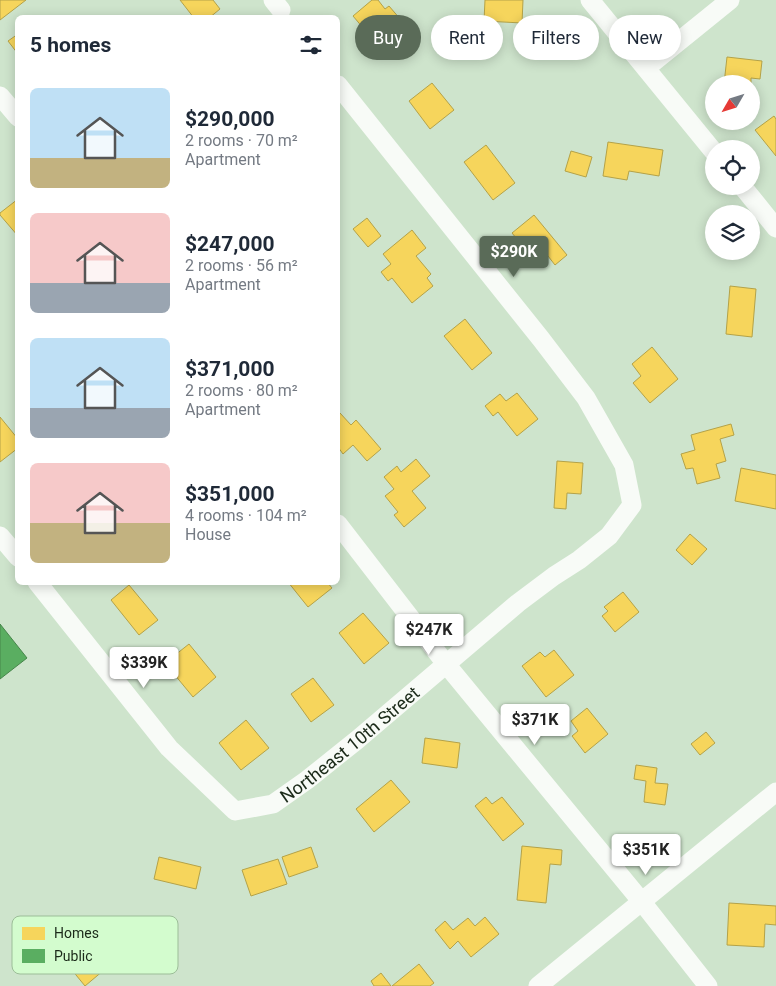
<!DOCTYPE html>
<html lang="en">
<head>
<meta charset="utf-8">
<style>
	:root { --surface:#fff; --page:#f6f6f7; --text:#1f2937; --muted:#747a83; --accent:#5a6b58 }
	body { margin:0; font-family:Roboto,sans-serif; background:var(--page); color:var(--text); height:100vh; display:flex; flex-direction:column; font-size:19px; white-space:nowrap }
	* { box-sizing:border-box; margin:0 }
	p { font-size:16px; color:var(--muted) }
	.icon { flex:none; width:28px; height:28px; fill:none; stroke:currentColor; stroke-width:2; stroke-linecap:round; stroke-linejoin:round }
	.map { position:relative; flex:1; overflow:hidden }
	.side { position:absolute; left:15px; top:15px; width:325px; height:570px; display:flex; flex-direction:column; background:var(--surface); border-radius:8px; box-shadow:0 2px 12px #0003 }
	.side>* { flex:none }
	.top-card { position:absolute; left:355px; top:15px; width:345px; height:45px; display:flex; gap:10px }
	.needle { width:32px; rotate:231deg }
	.tools { position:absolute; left:705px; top:75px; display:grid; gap:10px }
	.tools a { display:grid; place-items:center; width:55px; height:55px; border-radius:50%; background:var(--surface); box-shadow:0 2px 12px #0003; font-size:25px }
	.price { position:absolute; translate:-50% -42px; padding:0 11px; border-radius:5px; background:#fff; color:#222; font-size:16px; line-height:32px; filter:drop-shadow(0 1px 2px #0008) }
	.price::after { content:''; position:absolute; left:50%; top:30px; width:15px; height:11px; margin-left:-8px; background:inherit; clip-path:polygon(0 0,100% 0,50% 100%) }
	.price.on { background:var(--accent); color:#fff }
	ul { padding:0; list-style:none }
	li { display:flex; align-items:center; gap:15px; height:125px; padding:0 15px }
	li span { display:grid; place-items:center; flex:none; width:140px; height:100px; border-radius:8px; color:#555 }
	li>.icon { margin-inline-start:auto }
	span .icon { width:60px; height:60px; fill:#fffc; stroke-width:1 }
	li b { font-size:21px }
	h2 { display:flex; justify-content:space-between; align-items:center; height:60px; padding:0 15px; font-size:21px }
	.tag { padding:0 18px; border-radius:22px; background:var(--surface); box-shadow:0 2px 12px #0003; font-size:18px; line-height:45px }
	.tag.on { background:var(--accent); color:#fff }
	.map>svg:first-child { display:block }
	.homes { fill:#f6d55c; stroke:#b4a248 }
	.public { fill:#5aae61; stroke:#47864b }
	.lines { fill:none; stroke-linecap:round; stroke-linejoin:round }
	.minor { stroke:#f8fbf7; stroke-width:19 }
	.labels { text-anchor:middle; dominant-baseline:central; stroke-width:5; stroke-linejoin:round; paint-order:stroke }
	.street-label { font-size:18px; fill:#1b2a19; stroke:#d3fcce }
	.key { fill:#d3fcce; stroke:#9cbd98; stroke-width:1 }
	.key-label { font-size:14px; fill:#1b2a19 }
</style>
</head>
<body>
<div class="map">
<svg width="776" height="986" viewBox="0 0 776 986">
	<rect width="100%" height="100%" fill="#cee4cc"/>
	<g class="homes">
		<polygon points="0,0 26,0 0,20"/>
		<polygon points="180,0 213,0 220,9 209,18 194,18"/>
		<polygon points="372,0 378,0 385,9 389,6 401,20 391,29 401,40 385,54 353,16"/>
		<polygon points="485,0 523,0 522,23 484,21"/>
		<polygon points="18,34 18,54 8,41"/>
		<polygon points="727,57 762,61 760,79 751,78 751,84 724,84"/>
		<polygon points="432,83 454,110 430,129 409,101"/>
		<polygon points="774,116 776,119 776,156 755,130"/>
		<polygon points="608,142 663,150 659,176 629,171 627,180 603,176"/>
		<polygon points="486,145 515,183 493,200 464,162"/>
		<polygon points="571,151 592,157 586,177 565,171"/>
		<polygon points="18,199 18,236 0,215 0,213"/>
		<polygon points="534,215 567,255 555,265 548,256 541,262 534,252 530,255 512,233"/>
		<polygon points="367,218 381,236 368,247 353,229"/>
		<polygon points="412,230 426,248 416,256 431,274 427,278 433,286 412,303 392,278 388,281 381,272 391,264 383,254"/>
		<polygon points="730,286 756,289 752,337 726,334"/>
		<polygon points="465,319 492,353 472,370 444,336"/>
		<polygon points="652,347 678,379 650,403 633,383 641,376 632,364"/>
		<polygon points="517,393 538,419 517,436 498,412 493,416 485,406 500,394 506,401"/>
		<polygon points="340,413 351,425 356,420 381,449 367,461 353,445 343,454 338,447 338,415"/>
		<polygon points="0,417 18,439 18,448 0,462"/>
		<polygon points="731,424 734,435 720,439 726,461 716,464 720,478 697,484 693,468 686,469 681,454 695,450 691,435"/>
		<polygon points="416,459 430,476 412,491 426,508 404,527 394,515 398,512 385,496 394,489 384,477 397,466 401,472"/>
		<polygon points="557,461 583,463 581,494 567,493 566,509 554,508"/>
		<polygon points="741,468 776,475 776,509 735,501"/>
		<polygon points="690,534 707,549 692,565 676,550"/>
		<polygon points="288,582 327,582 332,588 308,607"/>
		<polygon points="129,585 158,620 139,635 111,600"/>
		<polygon points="623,592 639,612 615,632 602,616 608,611 604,607"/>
		<polygon points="363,613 389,643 364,664 339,633"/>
		<polygon points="189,644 216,677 193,697 165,663"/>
		<polygon points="554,650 574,675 546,697 522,666 540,652 545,657"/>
		<polygon points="313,678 334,705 311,722 291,694"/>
		<polygon points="587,708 608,734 585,753 572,736 578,731 571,721"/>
		<polygon points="246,720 269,748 241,770 219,743"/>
		<polygon points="706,732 715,743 700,755 691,744"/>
		<polygon points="425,738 460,743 457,768 422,763"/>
		<polygon points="636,765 657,768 655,783 668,784 665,805 644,802 646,781 634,779"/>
		<polygon points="391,780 410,802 374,832 356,809"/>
		<polygon points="486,797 492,804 502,797 524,824 503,841 475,806"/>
		<polygon points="522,846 562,850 561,865 550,864 546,903 517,900"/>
		<polygon points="311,847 318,867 289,877 282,857"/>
		<polygon points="159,857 201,867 196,889 154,879"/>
		<polygon points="278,859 287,884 251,896 242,870"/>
		<polygon points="729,903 776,906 776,925 765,924 764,947 727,945"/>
		<polygon points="485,917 499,934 471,957 458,941 450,949 435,930 445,921 453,930 468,918 475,926"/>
		<polygon points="65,921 104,970 85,986 45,937"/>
		<polygon points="419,964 434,983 430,986 392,986"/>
		<polygon points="381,973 391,986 374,986 371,981"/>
	</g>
	<polygon class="public" points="0,624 27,658 0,679"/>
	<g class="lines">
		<g class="minor">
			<polyline points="273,0 281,10"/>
			<polyline points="590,0 714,152"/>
			<polyline points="646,68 730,0"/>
			<polyline points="0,96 18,117"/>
			<polyline points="742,186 776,228"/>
			<polyline points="338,524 446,664 642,902 708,986"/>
			<polyline points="0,536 18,557"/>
			<path id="s1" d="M 37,582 L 169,748 L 235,811 L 273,804 L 307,780 L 357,740 L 518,603 L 554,576 L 579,560 L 609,536 L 632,505 L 624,465 L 586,398 L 541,339 L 338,85"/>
			<polyline points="538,986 776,792"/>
		</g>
	</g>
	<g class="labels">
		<g class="street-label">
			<text stroke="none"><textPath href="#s1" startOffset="439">Northeast 10th Street</textPath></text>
		</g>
	</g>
	<rect x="12" y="916" width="166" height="58" rx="8" class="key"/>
	<rect x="22" y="927" width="23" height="13" fill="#f6d55c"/>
	<rect x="22" y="949" width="23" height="14" fill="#5aae61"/>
	<g class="key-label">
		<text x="54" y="938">Homes</text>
		<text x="54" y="961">Public</text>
	</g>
</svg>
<div class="tools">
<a><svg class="needle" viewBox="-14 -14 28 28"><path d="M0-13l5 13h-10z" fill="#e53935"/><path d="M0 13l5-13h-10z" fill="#747a83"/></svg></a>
<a><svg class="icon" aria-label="locate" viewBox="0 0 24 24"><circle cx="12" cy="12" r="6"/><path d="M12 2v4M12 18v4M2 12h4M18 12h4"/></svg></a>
<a><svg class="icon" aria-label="layers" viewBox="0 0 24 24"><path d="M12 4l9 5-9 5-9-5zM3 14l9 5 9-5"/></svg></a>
</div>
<b class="price on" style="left:514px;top:278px">$290K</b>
<b class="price" style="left:429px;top:656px">$247K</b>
<b class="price" style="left:144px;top:689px">$339K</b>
<b class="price" style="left:535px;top:746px">$371K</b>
<b class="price" style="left:646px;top:876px">$351K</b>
<div class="top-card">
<a class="tag on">Buy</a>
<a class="tag">Rent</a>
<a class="tag">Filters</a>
<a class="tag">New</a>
</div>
<section class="side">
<h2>5 homes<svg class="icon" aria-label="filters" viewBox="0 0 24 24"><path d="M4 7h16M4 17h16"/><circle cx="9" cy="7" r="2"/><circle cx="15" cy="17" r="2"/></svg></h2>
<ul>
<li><span style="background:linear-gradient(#bfe0f5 70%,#c2b280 0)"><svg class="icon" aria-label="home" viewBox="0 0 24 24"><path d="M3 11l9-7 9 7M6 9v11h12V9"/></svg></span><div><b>$290,000</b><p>2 rooms · 70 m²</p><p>Apartment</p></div></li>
<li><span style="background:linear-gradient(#f6c9c9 70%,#9aa5b1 0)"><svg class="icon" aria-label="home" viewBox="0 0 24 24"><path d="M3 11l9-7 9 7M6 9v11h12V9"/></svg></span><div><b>$247,000</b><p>2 rooms · 56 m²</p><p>Apartment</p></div></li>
<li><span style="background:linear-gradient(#bfe0f5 70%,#9aa5b1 0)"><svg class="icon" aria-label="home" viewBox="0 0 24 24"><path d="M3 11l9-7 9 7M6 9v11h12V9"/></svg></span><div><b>$371,000</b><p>2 rooms · 80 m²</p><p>Apartment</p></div></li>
<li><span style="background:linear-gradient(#f6c9c9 60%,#c2b280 0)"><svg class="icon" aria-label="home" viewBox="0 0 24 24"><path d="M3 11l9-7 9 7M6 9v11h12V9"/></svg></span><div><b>$351,000</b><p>4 rooms · 104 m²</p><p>House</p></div></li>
</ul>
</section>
</div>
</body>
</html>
